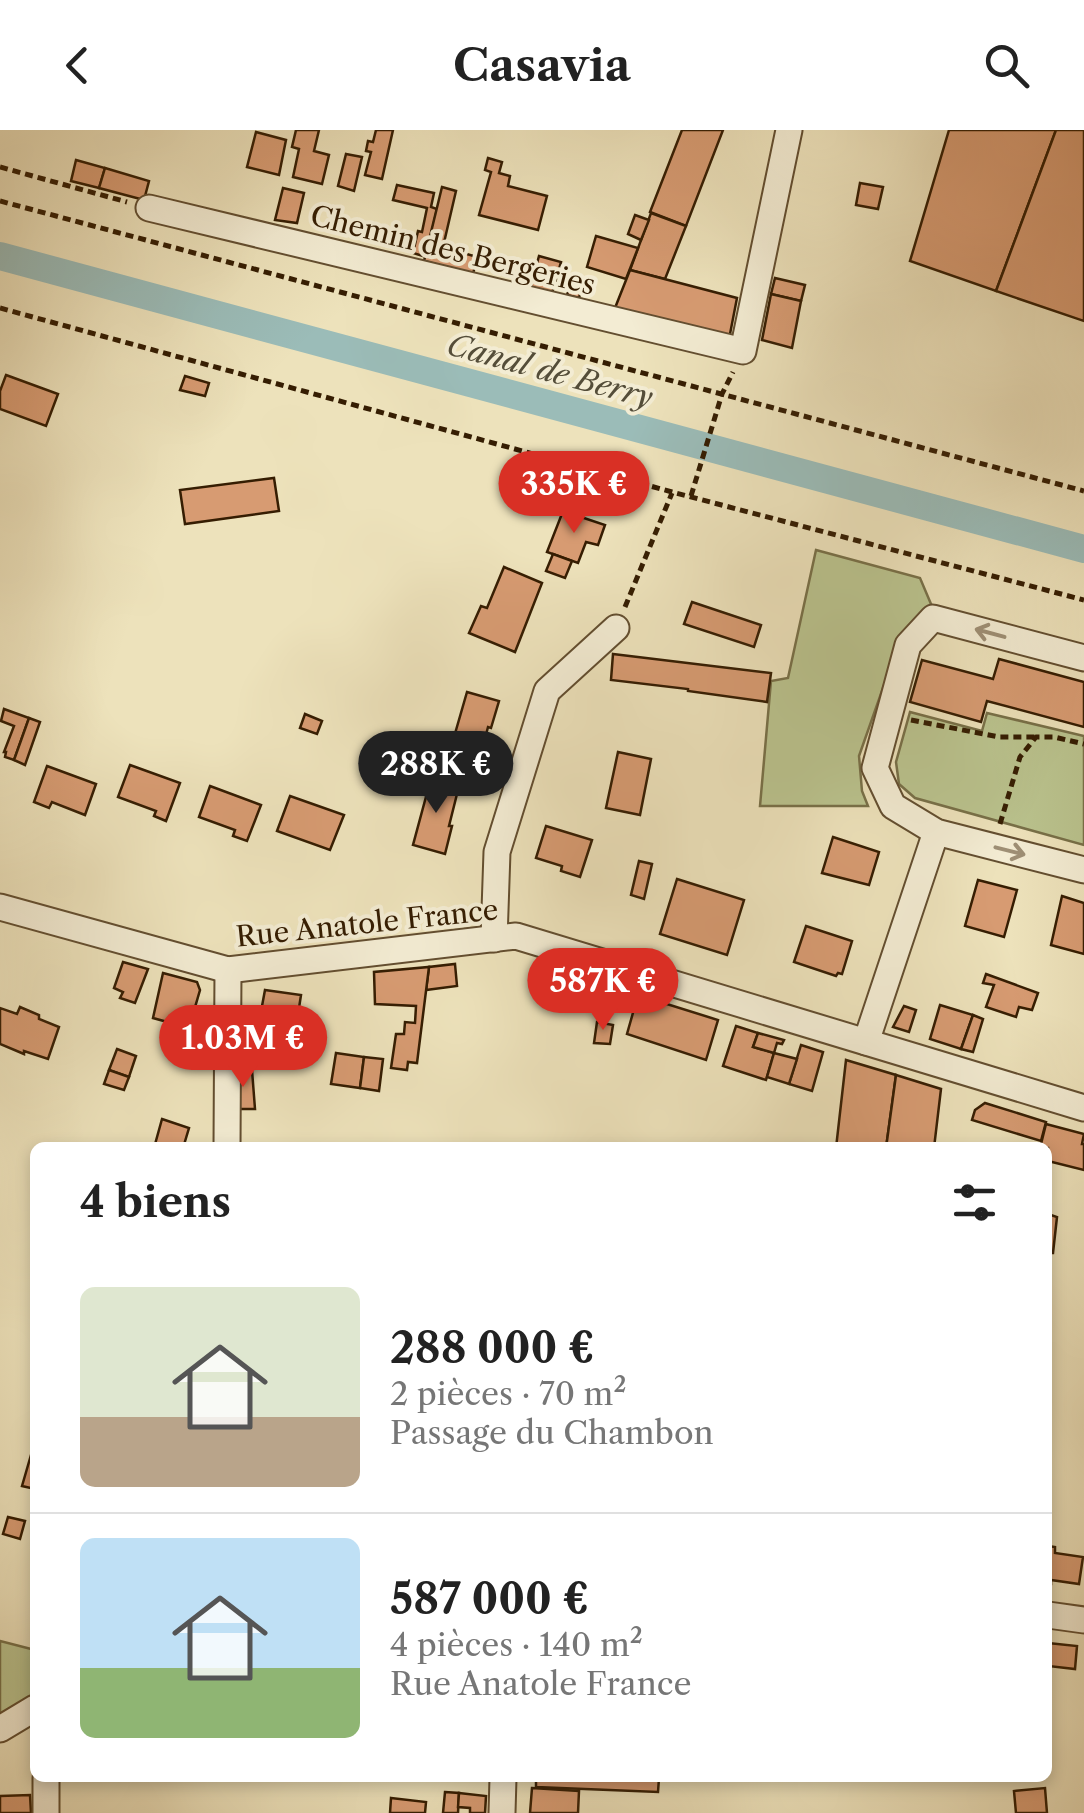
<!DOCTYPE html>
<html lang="fr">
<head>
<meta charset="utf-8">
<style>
	:root { --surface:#fff; --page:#f6f6f6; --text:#222; --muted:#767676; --line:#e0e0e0; --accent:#d93025 }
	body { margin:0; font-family:"Libre Caslon Text",serif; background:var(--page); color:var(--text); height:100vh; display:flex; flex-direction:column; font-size:38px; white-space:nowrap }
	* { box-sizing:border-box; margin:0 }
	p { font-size:32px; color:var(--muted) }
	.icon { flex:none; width:55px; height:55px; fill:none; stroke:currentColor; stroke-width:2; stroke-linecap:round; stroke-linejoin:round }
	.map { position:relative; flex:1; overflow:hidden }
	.drawer { position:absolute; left:30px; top:1012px; width:1022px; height:640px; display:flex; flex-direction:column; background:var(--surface); border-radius:15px; box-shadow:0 5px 15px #0003 }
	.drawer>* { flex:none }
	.price { position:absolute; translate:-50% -85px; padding:0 22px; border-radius:35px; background:var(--accent); color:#fff; font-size:32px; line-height:65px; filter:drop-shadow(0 2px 5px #0008) }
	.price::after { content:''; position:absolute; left:50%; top:60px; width:30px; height:22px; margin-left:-15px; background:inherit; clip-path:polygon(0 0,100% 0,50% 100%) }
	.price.current { background:#222; color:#fff }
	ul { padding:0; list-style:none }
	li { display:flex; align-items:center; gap:30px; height:250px; padding:0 50px }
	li+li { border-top:2px solid var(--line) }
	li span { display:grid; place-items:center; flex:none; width:280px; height:200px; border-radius:15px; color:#555 }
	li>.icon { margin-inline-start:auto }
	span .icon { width:120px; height:120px; fill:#fffc; stroke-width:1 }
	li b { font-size:42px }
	h2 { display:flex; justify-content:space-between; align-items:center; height:120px; padding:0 50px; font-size:42px }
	header { display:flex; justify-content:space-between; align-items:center; height:130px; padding:0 50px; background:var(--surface); font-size:45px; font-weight:700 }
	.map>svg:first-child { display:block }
	.green { fill:#bac38e; stroke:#787048; stroke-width:2.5 }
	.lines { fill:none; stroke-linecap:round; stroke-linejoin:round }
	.canal { stroke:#9bbcb8; stroke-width:28 }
	.building { fill:#d79b72; stroke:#351d02; stroke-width:2.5 }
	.minor-casing { stroke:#634e30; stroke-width:29 }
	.path { stroke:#351d02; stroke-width:5; stroke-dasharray:8 5; stroke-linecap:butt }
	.minor { stroke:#f3ecd3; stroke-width:25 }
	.oneway { stroke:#9e8f75 }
	.labels { text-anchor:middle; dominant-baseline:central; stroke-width:8; stroke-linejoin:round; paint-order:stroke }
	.street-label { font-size:28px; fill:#351d02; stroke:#f3ecd3 }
	.water-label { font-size:30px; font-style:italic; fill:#544d39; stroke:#f3ecd3 }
</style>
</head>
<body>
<header><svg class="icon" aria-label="back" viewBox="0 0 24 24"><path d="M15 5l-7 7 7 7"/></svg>Casavia<svg class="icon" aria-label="search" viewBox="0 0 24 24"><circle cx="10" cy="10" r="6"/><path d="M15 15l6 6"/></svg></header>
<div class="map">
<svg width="1084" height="1683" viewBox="0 0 1084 1683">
	<rect width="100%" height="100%" fill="#ede2bb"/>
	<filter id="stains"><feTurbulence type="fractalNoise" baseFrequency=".002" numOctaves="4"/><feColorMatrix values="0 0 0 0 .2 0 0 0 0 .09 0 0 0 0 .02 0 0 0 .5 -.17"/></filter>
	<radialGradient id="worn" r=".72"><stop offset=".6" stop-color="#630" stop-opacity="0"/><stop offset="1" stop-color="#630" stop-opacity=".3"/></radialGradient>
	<g class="green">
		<polygon points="816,420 920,448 931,474 901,507 859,626 862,661 868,676 760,676 771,551 788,548"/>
		<polygon points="910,582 982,601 987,583 1084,606 1084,715 915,668 899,654 896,632"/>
		<polygon points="0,1511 35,1520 35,1571 0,1592"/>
	</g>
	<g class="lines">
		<polyline class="canal" points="0,126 1084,419"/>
	</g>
	<g class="building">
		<polygon points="296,0 319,0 314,21 329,25 322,54 293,47 299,19 292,17"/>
		<polygon points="376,0 393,0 382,49 365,45 371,22 366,21 368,11 373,12"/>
		<polygon points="682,0 723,0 686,96 650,82"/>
		<polygon points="949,0 1056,0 996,161 910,131"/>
		<polygon points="1056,0 1084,0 1084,191 996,161"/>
		<polygon points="256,2 286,10 279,45 247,37"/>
		<polygon points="346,24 362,27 354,61 338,56"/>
		<polygon points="488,28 502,32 499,43 510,46 508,56 547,66 538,100 479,85 491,42 485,40"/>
		<polygon points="76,30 105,38 99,58 71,51"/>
		<polygon points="105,38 149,51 144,70 99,58"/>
		<polygon points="860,53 883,57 878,79 856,75"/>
		<polygon points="397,55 434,63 431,77 437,79 426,127 413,123 418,101 422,102 427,78 393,70"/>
		<polygon points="442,57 456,61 443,117 477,127 473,144 424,131"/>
		<polygon points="283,58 304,63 297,93 275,90"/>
		<polygon points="651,83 686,96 665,149 630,140"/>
		<polygon points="635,85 649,90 641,110 628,104"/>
		<polygon points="596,106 638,118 626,149 587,137"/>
		<polygon points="539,126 561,132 552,163 530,159"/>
		<polygon points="630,140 737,168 730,204 726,208 615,178"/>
		<polygon points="573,145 584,148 579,168 567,165"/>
		<polygon points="775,148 805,155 801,171 771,164"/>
		<polygon points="771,164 801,171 792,218 762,210"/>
		<polygon points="6,245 58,264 46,296 0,279 0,261"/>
		<polygon points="185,246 209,253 205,266 180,260"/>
		<polygon points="274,348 279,381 185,394 180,360"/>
		<polygon points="563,381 605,395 598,415 586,412 578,433 547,422"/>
		<polygon points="553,424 572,431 565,448 546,441"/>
		<polygon points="504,437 542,453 515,522 469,503 481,476 487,478"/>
		<polygon points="692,472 761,495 754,517 684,494"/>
		<polygon points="613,524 771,543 767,572 688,561 688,559 611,550"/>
		<polygon points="999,529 1084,552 1084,597 987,571 981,592 910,572 922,530 993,549"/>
		<polygon points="467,562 499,571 491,598 488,597 478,636 444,627 448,613 452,614"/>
		<polygon points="4,579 29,588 14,630 5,627 6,622 4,622 14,596 1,591"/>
		<polygon points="305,584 322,591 317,604 300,598"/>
		<polygon points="29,588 40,592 25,635 14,630"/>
		<polygon points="618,622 651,629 640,685 606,678"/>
		<polygon points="130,635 180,653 166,691 154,686 156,681 118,667"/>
		<polygon points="47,636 96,654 85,685 52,672 49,678 34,672"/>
		<polygon points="426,648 459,656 449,696 452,696 445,724 413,715 427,663 422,662"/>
		<polygon points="210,656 261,675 247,711 233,706 235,700 199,687"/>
		<polygon points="290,666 344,685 330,720 277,701"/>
		<polygon points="546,696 592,710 580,747 561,741 562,736 536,728"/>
		<polygon points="833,707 879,722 869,755 822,743"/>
		<polygon points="639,731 652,734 644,769 631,765"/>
		<polygon points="677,749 744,770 727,825 660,804"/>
		<polygon points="978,750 1017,760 1004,807 965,796"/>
		<polygon points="1062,766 1084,773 1084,824 1051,815"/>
		<polygon points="806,796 852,811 842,844 838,843 836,846 794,832"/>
		<polygon points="123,832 148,839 135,873 120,868 123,862 114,858"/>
		<polygon points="455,834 457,856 426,860 429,837"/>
		<polygon points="429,837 417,933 408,932 407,940 391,938 396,904 404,904 405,892 415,893 416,876 375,874 374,842"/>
		<polygon points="163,843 197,852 200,860 189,898 153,888"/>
		<polygon points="986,844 1038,863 1032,880 1019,877 1016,887 986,877 994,855 983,853"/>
		<polygon points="265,860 301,865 291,930 236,923 239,892 268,895 270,878 262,876"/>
		<polygon points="638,865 718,890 706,930 627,904"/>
		<polygon points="940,875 973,885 961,919 930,909"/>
		<polygon points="904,876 916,880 909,902 893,897"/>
		<polygon points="20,877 39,885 39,889 59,897 48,929 24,921 24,924 0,914 0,878 17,884"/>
		<polygon points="973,885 983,889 973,922 961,919"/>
		<polygon points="597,892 613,895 610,914 594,913"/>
		<polygon points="736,896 758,903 753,917 774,923 766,950 723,936"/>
		<polygon points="758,903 784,910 782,914 777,913 774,923 753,917"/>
		<polygon points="801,915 823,922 812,961 789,954"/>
		<polygon points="117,919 136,926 129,947 109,940"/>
		<polygon points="336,923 364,927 360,958 331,954"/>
		<polygon points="774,923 797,929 789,954 767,947"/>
		<polygon points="364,927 383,929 379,961 360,958"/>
		<polygon points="846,930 896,945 886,1018 836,1018"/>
		<polygon points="109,940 129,947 124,960 104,954"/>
		<polygon points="252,940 255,979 232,979 232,941"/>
		<polygon points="896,945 941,959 934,1018 886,1018"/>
		<polygon points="985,973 1046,992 1041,1011 972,990 975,980"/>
		<polygon points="162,989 189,998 183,1018 154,1018"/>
		<polygon points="1046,994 1084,1004 1082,1014 1084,1014 1084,1040 1048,1031 1048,1018 1040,1018"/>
		<polygon points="1048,1084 1057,1087 1053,1123 1048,1123"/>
		<polygon points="31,1325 35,1326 35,1359 22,1356"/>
		<polygon points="8,1387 25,1391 20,1409 3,1404"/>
		<polygon points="1048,1416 1055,1417 1055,1423 1083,1427 1079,1454 1051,1450 1051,1454 1048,1454"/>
		<polygon points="1048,1513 1077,1516 1075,1539 1048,1536"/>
		<polygon points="536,1648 659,1648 658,1662 536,1657"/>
		<polygon points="532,1658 579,1661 578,1683 530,1683"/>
		<polygon points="1045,1658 1047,1683 1016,1683 1014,1661"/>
		<polygon points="445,1662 459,1663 458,1683 443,1683"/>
		<polygon points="459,1663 486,1666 485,1683 470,1683 470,1678 458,1677"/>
		<polygon points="30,1665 31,1683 0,1683 0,1666"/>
		<polygon points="391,1668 426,1672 425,1683 390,1683"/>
	</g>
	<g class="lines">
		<defs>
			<g id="minor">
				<polyline points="149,78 743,221 789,0"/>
				<polyline points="1084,528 933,488 908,515 875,638 893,676 936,702 1084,740"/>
				<polyline points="0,777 228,840 516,806 1084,978"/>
				<polyline points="494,809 497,722 547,561 616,498"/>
				<polyline points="866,912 936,702"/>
				<polyline points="227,1018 228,840"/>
				<polyline points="1048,1485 1084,1490"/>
				<polyline points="0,1599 35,1578"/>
				<polyline points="46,1683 46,1648"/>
				<polyline points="502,1683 503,1648"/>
			</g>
		</defs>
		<use href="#minor" class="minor-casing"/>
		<g class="path">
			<polyline points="0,37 127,72"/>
			<polyline points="0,71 1084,361"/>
			<polyline points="0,178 672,362 1084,470"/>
			<polyline points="691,366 722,264 733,242"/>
			<polyline points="625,477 672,363"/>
			<polyline points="911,590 999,607 1036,607"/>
			<polyline points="1000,694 1020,627 1036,607 1054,607 1084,614"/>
		</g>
		<use href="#minor" class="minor"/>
	</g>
	<defs><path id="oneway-shaft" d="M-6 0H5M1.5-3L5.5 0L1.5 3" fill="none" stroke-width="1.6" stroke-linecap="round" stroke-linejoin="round" transform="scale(2.5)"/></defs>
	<g class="oneway">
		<use href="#oneway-shaft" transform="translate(990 503) rotate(-165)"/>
		<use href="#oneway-shaft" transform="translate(1010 721) rotate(14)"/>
	</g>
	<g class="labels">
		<g class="street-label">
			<text transform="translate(453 120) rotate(14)">Chemin des Bergeries</text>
			<text transform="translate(367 793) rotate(-6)">Rue Anatole France</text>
		</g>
		<g class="water-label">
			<text transform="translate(550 241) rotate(15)">Canal de Berry</text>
		</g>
	</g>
	<rect width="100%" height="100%" filter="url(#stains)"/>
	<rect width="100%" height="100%" fill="url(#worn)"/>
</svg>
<b class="price" style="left:574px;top:406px">335K €</b>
<b class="price current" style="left:436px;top:686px">288K €</b>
<b class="price" style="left:603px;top:903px">587K €</b>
<b class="price" style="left:243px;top:960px">1.03M €</b>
<section class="drawer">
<h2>4 biens<svg class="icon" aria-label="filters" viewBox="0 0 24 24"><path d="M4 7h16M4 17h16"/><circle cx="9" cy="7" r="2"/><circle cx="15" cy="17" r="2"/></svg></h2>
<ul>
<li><span style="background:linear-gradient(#dfe7d0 65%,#b9a48a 0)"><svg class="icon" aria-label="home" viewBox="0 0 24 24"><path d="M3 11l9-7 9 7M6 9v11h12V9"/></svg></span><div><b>288 000 €</b><p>2 pièces · 70 m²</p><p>Passage du Chambon</p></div></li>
<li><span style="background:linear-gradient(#bfe0f5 65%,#8fb573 0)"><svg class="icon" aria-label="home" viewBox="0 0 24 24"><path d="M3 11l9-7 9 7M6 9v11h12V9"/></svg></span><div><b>587 000 €</b><p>4 pièces · 140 m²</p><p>Rue Anatole France</p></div></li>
</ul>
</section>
</div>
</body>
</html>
